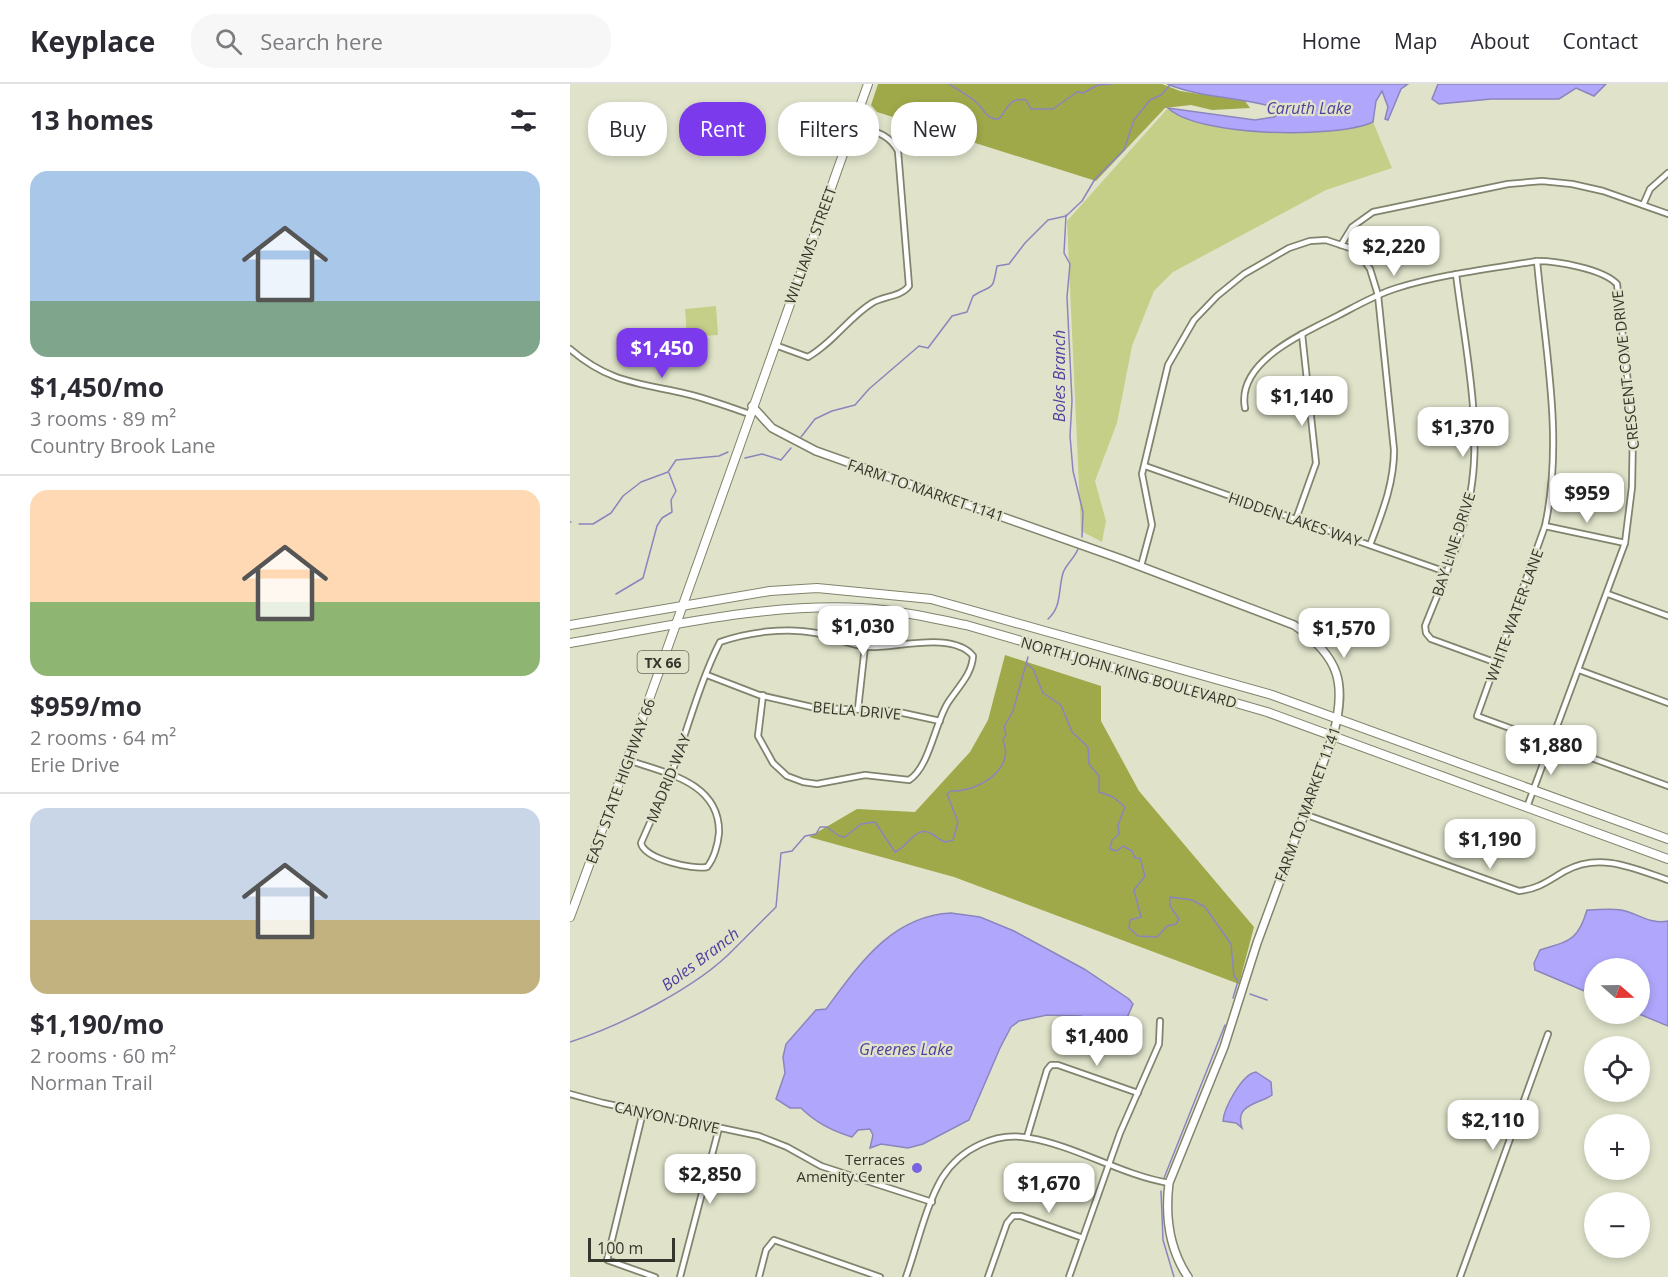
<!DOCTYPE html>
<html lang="en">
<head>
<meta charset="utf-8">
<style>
	:root { --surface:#fff; --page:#f7f7f7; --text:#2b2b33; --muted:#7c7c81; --line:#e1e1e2; --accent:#7c3aed }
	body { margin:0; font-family:"Open Sans",sans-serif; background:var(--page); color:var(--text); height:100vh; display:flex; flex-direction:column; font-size:22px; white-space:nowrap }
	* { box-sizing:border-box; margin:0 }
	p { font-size:20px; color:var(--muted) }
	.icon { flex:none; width:33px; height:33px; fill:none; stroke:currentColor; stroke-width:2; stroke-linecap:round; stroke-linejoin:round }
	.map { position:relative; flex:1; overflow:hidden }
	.side { display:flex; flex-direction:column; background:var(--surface); width:570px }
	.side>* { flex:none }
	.banner { position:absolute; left:18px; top:18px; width:570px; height:54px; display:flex; gap:12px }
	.needle { width:39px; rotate:110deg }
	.buttons { position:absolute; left:1014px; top:874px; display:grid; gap:12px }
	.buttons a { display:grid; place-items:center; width:66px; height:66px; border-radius:50%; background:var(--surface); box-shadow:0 3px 9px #0003; font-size:30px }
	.scale { position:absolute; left:18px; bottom:15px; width:87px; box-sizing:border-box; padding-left:6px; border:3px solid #35362c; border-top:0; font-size:16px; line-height:21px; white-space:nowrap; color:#35362c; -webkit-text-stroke:4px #e0e3ca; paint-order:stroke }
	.price { position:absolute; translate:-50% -51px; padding:0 14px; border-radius:12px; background:#fff; color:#222; font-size:20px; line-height:39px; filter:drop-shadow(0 2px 3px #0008) }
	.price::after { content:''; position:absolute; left:50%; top:36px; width:18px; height:14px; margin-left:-9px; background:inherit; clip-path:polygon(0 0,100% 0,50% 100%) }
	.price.selected { background:var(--accent); color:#fff }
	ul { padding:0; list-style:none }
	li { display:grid; align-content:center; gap:12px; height:318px; padding:0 30px }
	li+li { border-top:2px solid var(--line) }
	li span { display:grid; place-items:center; height:186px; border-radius:18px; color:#555 }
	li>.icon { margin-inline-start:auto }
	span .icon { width:108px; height:108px; fill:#fffc; stroke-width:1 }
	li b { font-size:26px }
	h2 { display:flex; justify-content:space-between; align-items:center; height:72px; padding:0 30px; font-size:26px }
	.chip { padding:0 21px; border-radius:24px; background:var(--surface); box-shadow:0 3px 9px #0003; font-size:21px; line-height:54px }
	.chip.selected { background:var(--accent); color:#fff }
	header { display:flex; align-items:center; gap:36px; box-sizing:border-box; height:84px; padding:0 30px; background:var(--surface); border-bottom:2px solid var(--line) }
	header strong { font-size:28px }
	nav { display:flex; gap:33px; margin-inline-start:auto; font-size:21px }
	.search { width:420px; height:54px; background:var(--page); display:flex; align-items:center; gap:15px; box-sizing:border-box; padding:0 21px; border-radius:24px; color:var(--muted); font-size:22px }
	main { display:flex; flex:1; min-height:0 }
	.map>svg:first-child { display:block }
	.green { fill:#c6cf88 }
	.forest { fill:#a0a949 }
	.water { fill:#b0a7fc; stroke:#8b85be; stroke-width:1.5 }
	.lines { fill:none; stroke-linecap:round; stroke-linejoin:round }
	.stream { stroke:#8b85be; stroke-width:1.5 }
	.street-casing { stroke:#81846d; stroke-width:8 }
	.secondary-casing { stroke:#81846d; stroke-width:10 }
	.primary-casing { stroke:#81846d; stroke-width:10 }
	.street { stroke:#fff; stroke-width:4.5 }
	.secondary { stroke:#fff; stroke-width:7 }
	.primary { stroke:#fff; stroke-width:8 }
	.poi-dot { fill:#7963de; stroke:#e0e3ca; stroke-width:2 }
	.labels { text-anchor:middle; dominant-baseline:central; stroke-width:4.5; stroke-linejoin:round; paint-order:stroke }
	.shield { fill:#e0e3ca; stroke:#686a5b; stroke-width:1.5 }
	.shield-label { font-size:14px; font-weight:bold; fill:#35362c }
	.street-label { font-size:15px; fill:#35362c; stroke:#e0e3ca }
	.poi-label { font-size:15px; fill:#35362c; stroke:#e0e3ca; text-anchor:end }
	.water-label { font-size:16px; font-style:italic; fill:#513e9f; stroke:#e0e3ca }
</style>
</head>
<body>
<header>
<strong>Keyplace</strong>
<div class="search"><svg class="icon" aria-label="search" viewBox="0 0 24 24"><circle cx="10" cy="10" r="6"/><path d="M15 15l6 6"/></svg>Search here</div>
<nav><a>Home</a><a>Map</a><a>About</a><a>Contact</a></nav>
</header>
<main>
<section class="side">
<h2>13 homes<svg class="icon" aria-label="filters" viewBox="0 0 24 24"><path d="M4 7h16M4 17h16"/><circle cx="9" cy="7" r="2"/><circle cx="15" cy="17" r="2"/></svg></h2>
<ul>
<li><span style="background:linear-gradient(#a9c7e8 70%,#7fa58c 0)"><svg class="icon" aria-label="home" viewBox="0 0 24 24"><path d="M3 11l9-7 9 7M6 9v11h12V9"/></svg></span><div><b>$1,450/mo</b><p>3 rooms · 89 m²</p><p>Country Brook Lane</p></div></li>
<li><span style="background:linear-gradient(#ffd9b3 60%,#8fb573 0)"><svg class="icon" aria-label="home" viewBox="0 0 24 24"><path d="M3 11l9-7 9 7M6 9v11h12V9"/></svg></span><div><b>$959/mo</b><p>2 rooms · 64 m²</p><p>Erie Drive</p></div></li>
<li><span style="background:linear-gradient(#c9d6e8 60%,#c2b280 0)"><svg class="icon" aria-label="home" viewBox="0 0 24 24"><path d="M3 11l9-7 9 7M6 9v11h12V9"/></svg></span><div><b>$1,190/mo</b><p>2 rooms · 60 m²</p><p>Norman Trail</p></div></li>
</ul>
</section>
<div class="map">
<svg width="1098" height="1193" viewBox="0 0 1098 1193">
	<rect width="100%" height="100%" fill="#e0e3ca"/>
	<g class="green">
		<path d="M 598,24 C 628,53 767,55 803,38 L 822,84 L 756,106 L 603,188 L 584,207 L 562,262 L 547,339 L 525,397 L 536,437 L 532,458 L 511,447 L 497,137 Z"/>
		<polygon points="146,222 148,251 117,253 115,225"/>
	</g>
	<g class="forest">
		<polygon points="308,0 592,0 610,7 675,17 680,24 642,26 621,21 595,24 526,97 307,28 301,21"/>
		<polygon points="435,571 531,602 531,637 569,707 684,843 669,900 384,793 239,753 287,725 345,728 400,668 418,636"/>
	</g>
	<g class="water">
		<path d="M 597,0 L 838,0 L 831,5 L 818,36 L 815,35 L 818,23 L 812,7 L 806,17 L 803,38 C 766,55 628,53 598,24 L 685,36 L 704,33 L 714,26 C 676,13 634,15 597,0 Z"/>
		<polygon points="868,0 1036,0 1024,12 1006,4 989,15 921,15 869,20 862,15"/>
		<path d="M 1017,826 C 1028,826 1040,824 1051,826 C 1068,829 1080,841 1098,837 L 1098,942 L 1069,930 L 1070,885 L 1024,885 L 1024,911 L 965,886 L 964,879 L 970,866 C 999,857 1008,857 1017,826 Z"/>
		<path d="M 381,829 L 410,833 L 444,847 L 514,885 L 559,915 L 563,920 L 553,943 L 535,949 L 511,932 L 477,931 L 449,937 L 441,943 L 430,964 L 399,1036 L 353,1060 L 338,1064 L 311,1060 L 300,1064 L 303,1051 L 300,1045 L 288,1046 L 282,1053 C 262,1047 246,1039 231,1024 L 220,1024 L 206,1015 L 215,989 L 213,973 L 216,960 L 246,926 L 256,925 C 289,881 321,832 381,829 Z"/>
		<path d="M 686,988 L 701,998 L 702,1011 C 689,1020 664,1020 672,1044 L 666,1039 L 653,1037 C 654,1024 672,990 686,988 Z"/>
	</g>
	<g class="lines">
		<g class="stream">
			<path d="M 379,0 C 388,6 399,12 407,19 C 416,27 415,35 429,35 C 438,24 439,13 456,16 L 461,25 L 483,25 L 507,8 L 513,9 L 528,1 L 541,0"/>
			<polyline points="496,131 494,169 500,180 497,213 502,317 500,352 503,387 513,428 512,453"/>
			<path d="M 231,353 L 245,335 L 262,327 L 285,321 L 299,305 L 349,262 L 358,264 L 382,232 L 397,228 L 403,212 C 423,199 422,210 427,182 L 439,180 L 455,159 L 478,136 L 496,132 L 512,117 L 525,95 L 554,66 L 564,36 L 580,16 L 591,11 L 600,1"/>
			<polyline points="175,374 192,370 211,376 221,364"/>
			<polyline points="0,438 1,438"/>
			<polyline points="9,440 23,440 41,429 53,412 71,398 98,388 106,376 149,372 158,368"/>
			<polyline points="46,510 73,494 87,442 92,434 102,428 101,416 106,407 99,389"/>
			<path d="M 478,535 C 492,523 488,506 493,489 C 496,480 504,475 508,465"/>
			<polyline points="457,580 463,585 473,609 491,621 502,648 518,663 519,680 529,692 529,708 543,713 555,723 548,741 549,750 542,756 540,765 547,767 553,762 562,767 565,774 570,774 575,792 564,806 571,833 560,836 559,844 568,852 587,853 597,842 606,840 609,835 600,822 600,813 622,816 635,823 661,860 664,892 668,897 663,914"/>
			<polyline points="680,910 697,916"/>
			<path d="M 0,958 C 50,942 128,903 164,865 C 178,851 192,837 206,823 L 211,769 L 222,767 L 235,752 L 246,750 L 250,743 L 257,743 L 269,752 L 275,753 L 291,740 L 305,738 L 325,768 C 338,763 346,740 362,750 C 367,753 369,756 375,758 L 383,756 L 388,738 L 377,710 L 381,707 C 407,708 446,686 433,656 L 436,650 L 434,643 L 443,627 L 458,573"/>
			<polyline points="594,1094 655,941"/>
			<polyline points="591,1107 593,1156 604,1193"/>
		</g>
		<defs>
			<g id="street">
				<polyline points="1073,121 1080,105 1098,89"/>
				<polyline points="771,161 782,143 803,128 938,100 972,97 1002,100 1033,107 1098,130"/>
				<path d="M 967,177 C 975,265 994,355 975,442 L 907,632 L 1098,702"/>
				<path d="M 886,190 C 894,255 911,335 902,399 C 896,449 873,496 855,542 L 856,549 L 861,555 L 927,579"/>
				<path d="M 205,261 L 238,273 C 263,259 278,234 302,219 C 313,212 331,213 339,202 L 328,67 C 319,49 302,47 284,40"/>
				<path d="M 0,265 C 39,299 70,299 117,310 C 138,315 159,323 180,330"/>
				<path d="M 675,324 C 666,277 736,248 769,231 C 788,221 807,210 827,204 C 872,190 920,185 967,177 C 987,177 1033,185 1047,200 L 1063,345 L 1062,403 L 1055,459 L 957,723"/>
				<polyline points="575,382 876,488"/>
				<polyline points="726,435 746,379 732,250"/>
				<polyline points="975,442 1055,459"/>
				<path d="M 571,482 L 582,441 L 572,390 L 598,281 L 624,236 L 647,212 L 674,190 L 719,164 L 740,157 L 756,156 L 780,164 L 790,171 L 800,185 L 808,211 L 824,366 C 824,400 812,429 800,461"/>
				<polyline points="1038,510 1098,532"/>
				<polyline points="295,524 292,552 295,562 300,552 303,525"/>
				<polyline points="1009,586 1098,619"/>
				<polyline points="137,591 189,611 246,624 324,627 370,637"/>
				<polyline points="288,625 295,562"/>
				<path d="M 58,676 C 95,689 150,698 149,749 C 148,760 144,775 137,783 C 123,786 74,775 71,759 L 101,691 C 116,650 130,597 150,558 C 178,548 217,543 246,549 C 265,553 281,562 300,563 C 326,564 383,547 403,572 C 402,590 389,602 379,617 C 365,637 360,683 339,696 L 295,691 L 247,700 L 233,698 L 217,692 L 203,679 L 188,652 L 193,611"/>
				<path d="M 734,730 L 949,807 C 969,805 979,796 995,787 C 1030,768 1063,784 1098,796"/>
				<polyline points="0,1010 33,1019 189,1052 217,1063 251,1082 362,1118"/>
				<polyline points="73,1028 37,1176 85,1193"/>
				<polyline points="457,1053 477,986 481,981 488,981 568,1009"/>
				<polyline points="110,1193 149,1044"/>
				<polyline points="189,1193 196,1166 204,1156 310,1193"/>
				<path d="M 336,1193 C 347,1162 356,1121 372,1094 C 390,1065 426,1047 459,1054 C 507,1062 551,1091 599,1099"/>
				<polyline points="418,1193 437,1139 443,1132 451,1132 513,1154"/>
				<polyline points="499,1193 550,1049 589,960 590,937"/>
				<polyline points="890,1193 978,950"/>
			</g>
			<path id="secondary" d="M 182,322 L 202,344 L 246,367 L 551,475 L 724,541 C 770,573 777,599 763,652 L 687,859 L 654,963 L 599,1099 C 595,1132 599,1165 618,1193"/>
			<g id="primary">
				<polyline points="0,541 200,507 247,504 361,515 702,611 1098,755"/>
				<path d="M 0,559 C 96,543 193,519 291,524 C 326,526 362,534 396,541 L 697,628 L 1098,775"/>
				<path d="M 0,833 C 102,556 199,278 298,0"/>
			</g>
		</defs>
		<use href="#street" class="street-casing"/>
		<use href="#secondary" class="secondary-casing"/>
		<use href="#primary" class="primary-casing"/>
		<use href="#street" class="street"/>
		<use href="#secondary" class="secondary"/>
		<use href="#primary" class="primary"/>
	</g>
	<circle class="poi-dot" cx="347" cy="1084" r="6"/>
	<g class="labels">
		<rect class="shield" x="67.5" y="567" width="51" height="22" rx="4.5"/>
		<g class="shield-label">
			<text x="93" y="578">TX 66</text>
		</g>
		<g class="street-label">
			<text transform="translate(240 161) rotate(-70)">WILLIAMS STREET</text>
			<text transform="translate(1055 286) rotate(-96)">CRESCENT COVE DRIVE</text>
			<text transform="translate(356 406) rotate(19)">FARM TO MARKET 1141</text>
			<text transform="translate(725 435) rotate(19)">HIDDEN LAKES WAY</text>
			<text transform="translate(883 460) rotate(-72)">BAY LINE DRIVE</text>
			<text transform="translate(944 531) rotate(-70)">WHITE WATER LANE</text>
			<text transform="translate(559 588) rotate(16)">NORTH JOHN KING BOULEVARD</text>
			<text transform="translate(287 626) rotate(5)">BELLA DRIVE</text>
			<text transform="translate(98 694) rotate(-68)">MADRID WAY</text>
			<text transform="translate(50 697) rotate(-70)">EAST STATE HIGHWAY 66</text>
			<text transform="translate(737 720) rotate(-70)">FARM TO MARKET 1141</text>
			<text transform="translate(97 1033) rotate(12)">CANYON DRIVE</text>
		</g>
		<g class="poi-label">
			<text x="335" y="1075">Terraces<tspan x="335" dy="17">Amenity Center</tspan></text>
		</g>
		<g class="water-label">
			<text x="739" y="24">Caruth Lake</text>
			<text transform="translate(489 292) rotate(-90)">Boles Branch</text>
			<text transform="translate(130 875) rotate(-37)">Boles Branch</text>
			<text x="336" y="965">Greenes Lake</text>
		</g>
	</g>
</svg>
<div class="buttons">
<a><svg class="needle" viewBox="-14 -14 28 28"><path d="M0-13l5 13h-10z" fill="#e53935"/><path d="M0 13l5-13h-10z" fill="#7c7c81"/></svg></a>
<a><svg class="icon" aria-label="locate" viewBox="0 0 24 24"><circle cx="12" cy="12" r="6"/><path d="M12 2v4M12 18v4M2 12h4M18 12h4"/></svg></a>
<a>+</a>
<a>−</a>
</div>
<div class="scale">100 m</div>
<b class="price" style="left:824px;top:193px">$2,220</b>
<b class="price selected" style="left:92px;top:295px">$1,450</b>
<b class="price" style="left:732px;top:343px">$1,140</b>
<b class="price" style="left:893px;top:374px">$1,370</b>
<b class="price" style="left:1017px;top:440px">$959</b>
<b class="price" style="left:293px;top:573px">$1,030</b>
<b class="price" style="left:774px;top:575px">$1,570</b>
<b class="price" style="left:981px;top:692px">$1,880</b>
<b class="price" style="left:920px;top:786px">$1,190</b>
<b class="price" style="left:527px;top:983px">$1,400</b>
<b class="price" style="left:923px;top:1067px">$2,110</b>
<b class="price" style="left:140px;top:1121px">$2,850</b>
<b class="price" style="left:479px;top:1130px">$1,670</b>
<div class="banner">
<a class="chip">Buy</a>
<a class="chip selected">Rent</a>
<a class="chip">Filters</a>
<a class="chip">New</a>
</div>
</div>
</main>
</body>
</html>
